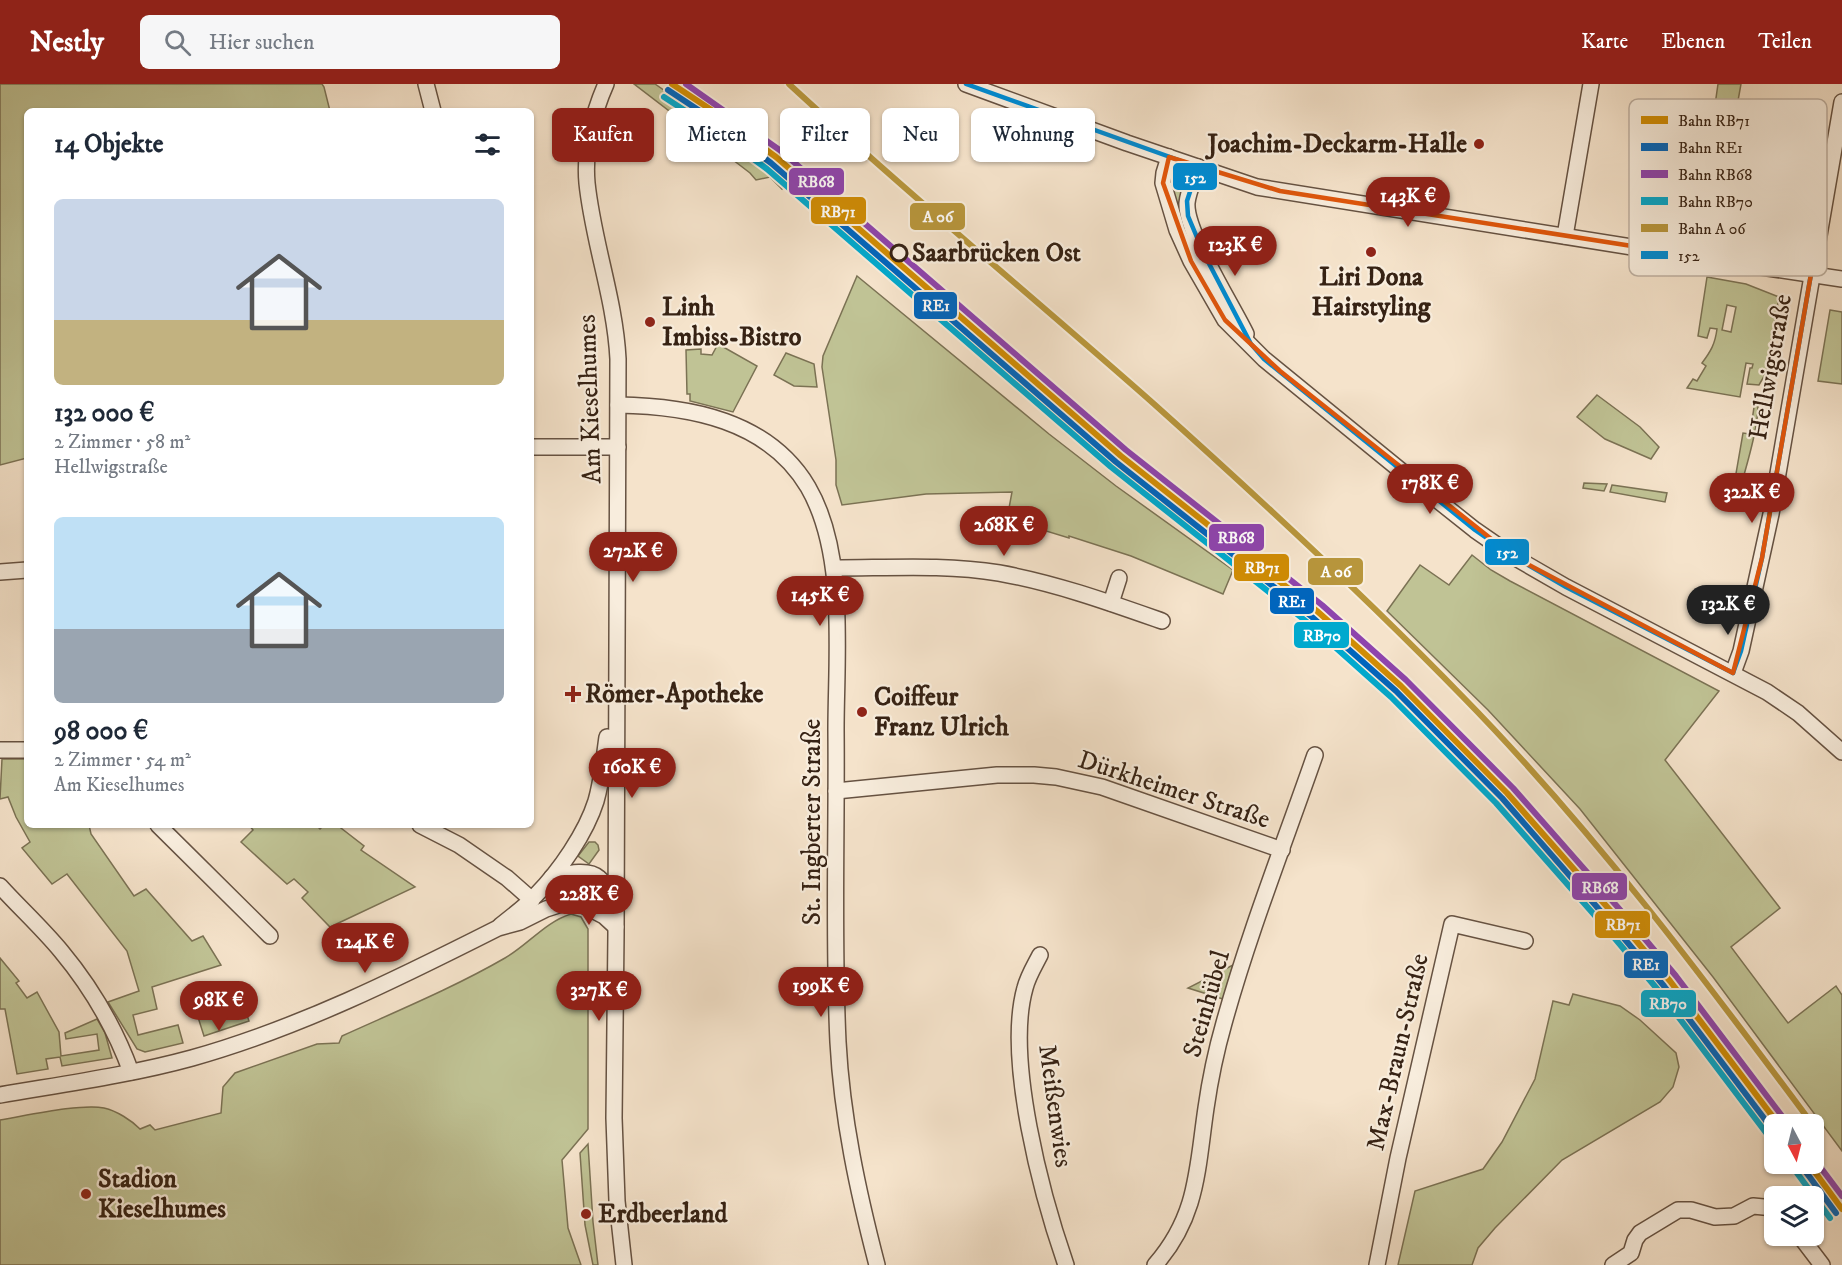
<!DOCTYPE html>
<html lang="de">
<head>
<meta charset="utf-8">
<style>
	:root { --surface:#fff; --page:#f6f6f7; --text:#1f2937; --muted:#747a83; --accent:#8f2418 }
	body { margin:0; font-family:"IM FELL DW Pica",serif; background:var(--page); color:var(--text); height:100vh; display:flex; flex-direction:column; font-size:22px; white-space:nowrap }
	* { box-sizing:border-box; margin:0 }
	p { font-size:20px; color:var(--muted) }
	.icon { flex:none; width:33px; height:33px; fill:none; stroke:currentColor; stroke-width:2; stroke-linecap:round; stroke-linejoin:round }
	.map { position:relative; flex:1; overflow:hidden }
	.side { position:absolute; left:24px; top:24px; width:510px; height:720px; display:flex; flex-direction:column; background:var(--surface); border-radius:9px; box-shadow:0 2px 4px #0004 }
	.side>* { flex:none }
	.banner { position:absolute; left:552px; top:24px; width:570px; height:54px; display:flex; gap:12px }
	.needle { width:39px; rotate:173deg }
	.fabs { position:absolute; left:1764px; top:1030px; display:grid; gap:12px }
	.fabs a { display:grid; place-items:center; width:60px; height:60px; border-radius:9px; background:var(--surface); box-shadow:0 2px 4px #0004; font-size:30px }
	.price { position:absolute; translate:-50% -51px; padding:0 14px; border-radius:21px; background:var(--accent); color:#fff; font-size:20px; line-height:39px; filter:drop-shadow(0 2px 3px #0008) }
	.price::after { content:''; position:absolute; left:50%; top:36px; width:18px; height:14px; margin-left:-9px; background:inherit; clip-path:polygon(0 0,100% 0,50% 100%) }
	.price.active { background:#222; color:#fff }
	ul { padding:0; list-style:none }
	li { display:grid; align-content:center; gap:12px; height:318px; padding:0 30px }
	li span { display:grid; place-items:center; height:186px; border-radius:9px; color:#555 }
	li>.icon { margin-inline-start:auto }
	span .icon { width:108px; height:108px; fill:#fffc; stroke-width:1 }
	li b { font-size:26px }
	h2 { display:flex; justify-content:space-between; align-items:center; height:72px; padding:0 30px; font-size:26px }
	.tag { padding:0 21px; border-radius:9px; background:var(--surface); box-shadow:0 2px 4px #0004; font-size:21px; line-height:54px }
	.tag.active { background:var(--accent); color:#fff }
	header { display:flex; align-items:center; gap:36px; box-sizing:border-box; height:84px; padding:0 30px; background:var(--accent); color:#fff }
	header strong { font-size:28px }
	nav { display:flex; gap:33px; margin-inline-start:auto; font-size:21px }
	.search { width:420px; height:54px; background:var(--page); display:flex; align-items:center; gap:15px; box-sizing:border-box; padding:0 21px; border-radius:9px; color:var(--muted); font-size:22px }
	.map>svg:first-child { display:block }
	.green { fill:#c0c395; stroke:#7b7254; stroke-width:1.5; fill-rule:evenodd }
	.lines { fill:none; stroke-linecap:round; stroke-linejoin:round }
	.minor-casing { stroke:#665242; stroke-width:18 }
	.minor { stroke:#f8eddd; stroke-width:15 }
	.bus-1-casing { stroke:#f8eddd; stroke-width:9 }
	.bus-1 { stroke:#008bd2; stroke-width:4.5 }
	.rail-1-casing { stroke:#f8eddd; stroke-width:10 }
	.rail-2-casing { stroke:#f8eddd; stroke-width:10 }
	.rail-3-casing { stroke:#f8eddd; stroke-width:10 }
	.rail-4-casing { stroke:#f8eddd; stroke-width:10 }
	.rail-5-casing { stroke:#f8eddd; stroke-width:10 }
	.rail-1 { stroke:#d08c04; stroke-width:6 }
	.rail-2 { stroke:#0065bd; stroke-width:6 }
	.rail-3 { stroke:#8e44ad; stroke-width:6 }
	.rail-4 { stroke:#00a9ce; stroke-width:6 }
	.rail-5 { stroke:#b8963c; stroke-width:6 }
	.marked { fill:none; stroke:#df560c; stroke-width:4.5; stroke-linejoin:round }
	.poi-dot { fill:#8f2418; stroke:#f8eddd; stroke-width:2 }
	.stop-dot { fill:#f8eddd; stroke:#362214; stroke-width:3 }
	.labels { text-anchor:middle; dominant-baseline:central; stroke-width:4.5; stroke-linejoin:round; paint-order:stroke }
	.poi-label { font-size:26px; font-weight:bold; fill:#362214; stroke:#f8eddd; text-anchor:start }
	.stop-label { font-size:26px; font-weight:bold; fill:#362214; stroke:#f8eddd; text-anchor:start }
	.street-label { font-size:26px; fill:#362214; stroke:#f8eddd }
	.key { fill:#f8eddd; stroke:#beb0a1; stroke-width:1.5 }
	.key-label { font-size:16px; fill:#362214 }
	.line-badge { stroke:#f8eddd; stroke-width:2 }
	.badge-label { font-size:16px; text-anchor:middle; font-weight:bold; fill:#fff }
</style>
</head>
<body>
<header>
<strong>Nestly</strong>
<div class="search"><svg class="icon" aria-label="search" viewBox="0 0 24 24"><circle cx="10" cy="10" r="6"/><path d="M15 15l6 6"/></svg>Hier suchen</div>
<nav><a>Karte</a><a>Ebenen</a><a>Teilen</a></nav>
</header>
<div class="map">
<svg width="1842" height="1181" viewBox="0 0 1842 1181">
	<rect width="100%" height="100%" fill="#f5e3cb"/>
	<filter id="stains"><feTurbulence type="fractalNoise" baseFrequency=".00333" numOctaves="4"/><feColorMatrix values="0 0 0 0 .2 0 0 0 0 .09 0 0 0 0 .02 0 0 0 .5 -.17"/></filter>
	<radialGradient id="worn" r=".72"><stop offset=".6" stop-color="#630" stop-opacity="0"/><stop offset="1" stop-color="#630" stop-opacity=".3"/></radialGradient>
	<g class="green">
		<polygon points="0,0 322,0 324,3 330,27 27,27 27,374 0,381"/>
		<polygon points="634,0 655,0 708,37 788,97 782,105 770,93 756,96 750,89"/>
		<path d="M 1718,0 L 1741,0 L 1736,28 L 1738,32 C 1753,35 1763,24 1778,30 L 1779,34 L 1768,32 L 1758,90 L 1797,97 L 1796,105 L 1786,104 L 1785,113 L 1764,110 L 1762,120 L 1719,113 L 1723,84 L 1729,85 L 1731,52 L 1711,49 Z"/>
		<path d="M 1173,97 L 1185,101 L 1200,173 C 1186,151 1169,124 1173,97 Z"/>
		<polygon points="857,192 1049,350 1116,402 1233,486 1223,510 1131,472 1069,452 1069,454 1007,435 1012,408 926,410 842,421 836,401 836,376 822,283 823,272"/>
		<path d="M 1707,193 L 1746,200 L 1779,213 L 1766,289 L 1759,301 L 1747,300 L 1750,284 L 1752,284 L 1753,280 L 1746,279 L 1740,313 L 1687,304 L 1693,295 L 1697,297 L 1706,282 L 1702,279 C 1711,267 1715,260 1717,245 L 1710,244 L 1707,254 L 1698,252 ZM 1727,221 L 1736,223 L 1731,248 L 1722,246 Z"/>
		<polygon points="1830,226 1842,228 1842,300 1818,297"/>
		<polygon points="718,260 757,282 733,328 690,317 690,310 687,310 686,266 701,265 701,270 712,271"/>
		<polygon points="786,269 814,280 817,303 794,302 774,291"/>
		<path d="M 1756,310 C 1765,330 1740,402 1734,426 L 1730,424 L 1743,349 L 1750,350 Z"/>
		<polygon points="1597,311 1640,343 1659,363 1651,375 1605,355 1577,333"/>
		<polygon points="1584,399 1607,400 1604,407 1583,404"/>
		<polygon points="1612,401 1667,409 1665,418 1610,408"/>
		<polygon points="1472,471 1491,486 1510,497 1719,607 1665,676 1780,824 1731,863 1788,939 1836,902 1842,911 1842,1067 1713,893 1580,725 1488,626 1387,527 1420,481 1449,501"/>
		<polygon points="2,675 27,675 27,741 89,741 91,750 134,812 146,805 192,857 203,852 221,881 152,903 157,925 133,931 138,951 178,941 183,959 145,968 137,965 108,918 139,907 127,867 67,790 52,800 22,764 30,758 16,733 8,713 0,715"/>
		<polygon points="249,741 316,741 320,745 324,741 337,741 364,762 361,766 415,803 330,843 302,814 308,808 294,795 287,800 241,758 253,746"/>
		<polygon points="589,758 595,758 598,761 599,766 589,780 578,772"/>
		<path d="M 578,796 L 578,807 L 552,813 L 549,810 C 555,799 566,797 578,796 Z"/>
		<path d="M 571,830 L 581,833 L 588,845 L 588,1045 L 562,1076 L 568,1144 L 581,1181 L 0,1181 L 0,1036 C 25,1032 82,1019 104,1024 C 117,1027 131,1036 140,1045 L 150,1041 L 155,1046 L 221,1029 L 223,1003 L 235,989 L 317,960 L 339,959 L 342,952 C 397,927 453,904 505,874 C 528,861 545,838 571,830 Z"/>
		<polygon points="0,874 19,897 16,899 27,914 37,908 59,948 61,972 99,966 97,950 66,955 65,949 97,935 105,949 112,974 62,982 60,973 46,975 48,985 17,990 5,925 0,925"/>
		<polygon points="1233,881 1223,915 1188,904"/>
		<polygon points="1573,910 1620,922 1640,936 1676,969 1679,983 1673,1003 1660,1018 1562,1076 1495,1144 1478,1164 1472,1181 1398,1181 1415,1107 1483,1085 1502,1058 1535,995 1553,917 1569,921"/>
		<polygon points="242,917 249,937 204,952 197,930"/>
		<polygon points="588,1060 593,1138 598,1181 593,1181 585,1141 580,1069"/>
	</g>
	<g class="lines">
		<defs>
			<g id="minor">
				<polyline points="426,0 433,27"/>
				<path d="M 606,0 C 593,29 584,66 587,99 C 593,158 615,215 618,275 L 616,850 L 614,1034 L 617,1117 L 624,1181"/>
				<polyline points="966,0 1127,59 1257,103 1694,173 1842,195"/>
				<polyline points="1169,73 1164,89 1163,99 1177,146 1191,177 1225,236 1264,275 1416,399 1475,446 1514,473 1566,503 1767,608 1798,629 1842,668"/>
				<path d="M 1198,83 C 1195,94 1188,107 1187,119 C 1185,147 1232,221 1246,250"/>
				<polyline points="1565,152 1591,0"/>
				<path d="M 618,321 C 689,322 768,336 808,403 C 847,470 836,570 836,646 C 837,750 833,854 838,958 C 842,1034 858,1108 877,1181"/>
				<polyline points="531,363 618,363"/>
				<path d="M 834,484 C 889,484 945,480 999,489 C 1055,499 1108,518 1162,537"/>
				<polyline points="0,488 27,486"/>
				<polyline points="1111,519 1119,494"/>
				<polyline points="1733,589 1741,567 1771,430 1842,18"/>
				<polyline points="0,666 27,666"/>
				<polyline points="836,707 997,691 1034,691 1056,693 1102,703 1282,766"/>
				<polyline points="158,741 270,852"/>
				<polyline points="420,741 459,761 507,794 532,816"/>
				<path d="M 552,793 C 566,790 588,784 599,794 C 604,798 607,805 611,810"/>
				<path d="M 0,802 C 20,824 42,844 61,867 C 91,903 115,944 131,988"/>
				<polyline points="575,817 604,832 616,843"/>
				<path d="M 500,842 C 512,832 525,823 536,811 C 559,788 586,749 596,717 C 602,696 604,674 607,653"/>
				<path d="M 1040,871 C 1035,881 1028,892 1025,904 C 1005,975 1042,1112 1066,1181"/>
				<path d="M 0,1011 C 64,1000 130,991 192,974 C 299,944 399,894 498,844 L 520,838 L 546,825 L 599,808 L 616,797"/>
				<polyline points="1800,1152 1822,1181"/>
				<path d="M 1155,1181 C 1198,1132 1197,1085 1206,1024 C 1210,996 1216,967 1224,939 C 1249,849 1284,760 1315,671"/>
				<polyline points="1377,1181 1398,1074 1452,840 1525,857"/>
				<polyline points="1613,1181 1631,1169 1635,1156 1640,1149 1678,1126 1691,1126 1715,1133 1734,1132 1753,1122 1774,1124"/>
			</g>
		</defs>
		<use href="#minor" class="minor-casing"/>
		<use href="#minor" class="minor"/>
		<defs>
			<g id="bus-1">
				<polyline points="966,0 1198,83 1187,117 1188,132 1204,170 1251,260 1264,275 1475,446 1514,473 1566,503 1733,589"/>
				<polyline points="1733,589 1741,567 1762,474 1811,190"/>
			</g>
		</defs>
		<use href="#bus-1" class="bus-1-casing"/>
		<use href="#bus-1" class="bus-1"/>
		<defs>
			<g id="rail-1">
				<polyline points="672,0 716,29 776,73 1121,372 1317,527 1401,602 1507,709 1623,841 1670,897 1779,1041"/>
				<polyline points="1809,1080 1842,1125"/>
			</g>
			<g id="rail-2">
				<polyline points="668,6 712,35 771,79 1116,378 1312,533 1396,607 1502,714 1617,846 1664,902 1773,1046"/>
				<polyline points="1803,1084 1836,1129"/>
			</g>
			<g id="rail-3">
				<polyline points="686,0 781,67 1126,366 1322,521 1406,596 1513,704 1629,836 1676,892 1785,1036"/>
				<polyline points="1815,1076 1842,1112"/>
			</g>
			<g id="rail-4">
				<polyline points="664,13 707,41 767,85 1111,383 1307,538 1391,613 1496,719 1612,851 1658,906 1767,1050"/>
				<polyline points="1797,1089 1830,1134"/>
			</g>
			<path id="rail-5" d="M 789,0 C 908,110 1033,213 1154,320 C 1260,415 1365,512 1464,614 C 1593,746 1703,893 1813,1041"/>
		</defs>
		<use href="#rail-1" class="rail-1-casing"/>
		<use href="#rail-2" class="rail-2-casing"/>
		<use href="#rail-3" class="rail-3-casing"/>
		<use href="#rail-4" class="rail-4-casing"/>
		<use href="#rail-5" class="rail-5-casing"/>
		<use href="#rail-1" class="rail-1"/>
		<use href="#rail-2" class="rail-2"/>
		<use href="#rail-3" class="rail-3"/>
		<use href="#rail-4" class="rail-4"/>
		<use href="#rail-5" class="rail-5"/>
	</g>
	<path class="marked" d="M 1169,73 L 1280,107 L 1811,190 L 1762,474 L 1733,589 L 1514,473 L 1280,287 L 1225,236 L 1191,177 L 1163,99 Z"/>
	<g class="poi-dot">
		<circle cx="1479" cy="60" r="6"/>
		<circle cx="1371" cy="168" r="6"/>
		<circle cx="650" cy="238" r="6"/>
		<path d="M570 601h6v6h6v6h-6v6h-6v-6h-6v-6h6z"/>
		<circle cx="862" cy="628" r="6"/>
		<circle cx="86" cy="1110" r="6"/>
		<circle cx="586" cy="1130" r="6"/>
	</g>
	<circle class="stop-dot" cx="899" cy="169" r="8"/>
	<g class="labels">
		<g class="poi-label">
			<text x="1467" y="60" text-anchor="end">Joachim-Deckarm-Halle</text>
			<text x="1371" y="193" text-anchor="middle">Liri Dona<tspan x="1371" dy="30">Hairstyling</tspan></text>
			<text x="662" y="223">Linh<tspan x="662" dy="30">Imbiss-Bistro</tspan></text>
			<text x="585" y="610">Römer-Apotheke</text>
			<text x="874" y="613">Coiffeur<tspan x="874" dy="30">Franz Ulrich</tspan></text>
			<text x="98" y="1095">Stadion<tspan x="98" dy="30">Kieselhumes</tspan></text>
			<text x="598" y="1130">Erdbeerland</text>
		</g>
		<g class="stop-label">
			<text x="912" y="169">Saarbrücken Ost</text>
		</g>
		<g class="street-label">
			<text transform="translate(1771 283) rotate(-80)">Hellwigstraße</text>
			<text transform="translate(590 315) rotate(-92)">Am Kieselhumes</text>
			<text transform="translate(1174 706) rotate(18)">Dürkheimer Straße</text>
			<text transform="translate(812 738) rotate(-90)">St. Ingberter Straße</text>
			<text transform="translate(1207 920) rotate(-74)">Steinhübel</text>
			<text transform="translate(1398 968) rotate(-77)">Max-Braun-Straße</text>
			<text transform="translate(1055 1022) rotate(82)">Meißenwies</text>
		</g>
	</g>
	<rect x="1629" y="15" width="198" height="177" rx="9" class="key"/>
	<rect x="1641" y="32" width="27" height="8" fill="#d08c04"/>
	<rect x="1641" y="59" width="27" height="8" fill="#0065bd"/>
	<rect x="1641" y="86" width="27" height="8" fill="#8e44ad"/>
	<rect x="1641" y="113" width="27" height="8" fill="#00a9ce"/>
	<rect x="1641" y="140" width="27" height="8" fill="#b8963c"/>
	<rect x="1641" y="167" width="27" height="8" fill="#008bd2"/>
	<g class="key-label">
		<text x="1678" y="42">Bahn RB71</text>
		<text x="1678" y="69">Bahn RE1</text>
		<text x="1678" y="96">Bahn RB68</text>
		<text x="1678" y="123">Bahn RB70</text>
		<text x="1678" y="150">Bahn A 06</text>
		<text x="1678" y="177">152</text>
	</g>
	<g class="line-badge">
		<rect x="1172" y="78" width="46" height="29" rx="6" fill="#008bd2"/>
		<rect x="788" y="83" width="57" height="29" rx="6" fill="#8e44ad"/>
		<rect x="810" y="112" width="57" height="29" rx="6" fill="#d08c04"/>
		<rect x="909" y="118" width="57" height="29" rx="6" fill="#b8963c"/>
		<rect x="913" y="207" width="45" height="29" rx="6" fill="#0065bd"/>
		<rect x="1208" y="439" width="57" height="29" rx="6" fill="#8e44ad"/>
		<rect x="1484" y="454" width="46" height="28" rx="6" fill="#008bd2"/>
		<rect x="1233" y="469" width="57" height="29" rx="6" fill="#d08c04"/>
		<rect x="1307" y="473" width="57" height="29" rx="6" fill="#b8963c"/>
		<rect x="1269" y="503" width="46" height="28" rx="6" fill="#0065bd"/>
		<rect x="1293" y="537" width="57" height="28" rx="6" fill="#00a9ce"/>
		<rect x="1571" y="788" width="57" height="29" rx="6" fill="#8e44ad"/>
		<rect x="1594" y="826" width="57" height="29" rx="6" fill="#d08c04"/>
		<rect x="1623" y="866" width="46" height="29" rx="6" fill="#0065bd"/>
		<rect x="1640" y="905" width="57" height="29" rx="6" fill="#00a9ce"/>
	</g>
	<g class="badge-label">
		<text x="1195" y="99">152</text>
		<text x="816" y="103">RB68</text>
		<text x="838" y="133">RB71</text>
		<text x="938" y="138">A 06</text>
		<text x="936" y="227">RE1</text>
		<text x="1236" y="459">RB68</text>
		<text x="1507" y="474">152</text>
		<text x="1262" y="489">RB71</text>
		<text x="1336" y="493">A 06</text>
		<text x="1292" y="523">RE1</text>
		<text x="1322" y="557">RB70</text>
		<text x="1600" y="809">RB68</text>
		<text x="1623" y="846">RB71</text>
		<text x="1646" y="886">RE1</text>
		<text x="1668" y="925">RB70</text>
	</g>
	<rect width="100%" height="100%" filter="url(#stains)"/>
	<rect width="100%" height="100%" fill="url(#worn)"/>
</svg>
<div class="fabs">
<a><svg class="needle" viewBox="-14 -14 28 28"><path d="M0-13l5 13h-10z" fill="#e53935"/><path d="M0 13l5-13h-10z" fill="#747a83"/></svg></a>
<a><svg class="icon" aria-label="layers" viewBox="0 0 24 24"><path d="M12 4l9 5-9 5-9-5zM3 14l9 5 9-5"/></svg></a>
</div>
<b class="price" style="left:1408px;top:144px">143K €</b>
<b class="price" style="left:1235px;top:193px">123K €</b>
<b class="price" style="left:1430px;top:431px">178K €</b>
<b class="price" style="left:1752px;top:440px">322K €</b>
<b class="price" style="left:1004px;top:473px">268K €</b>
<b class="price" style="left:633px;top:499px">272K €</b>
<b class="price" style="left:820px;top:543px">145K €</b>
<b class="price active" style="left:1728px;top:552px">132K €</b>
<b class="price" style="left:632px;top:715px">160K €</b>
<b class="price" style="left:589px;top:842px">228K €</b>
<b class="price" style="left:365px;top:890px">124K €</b>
<b class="price" style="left:821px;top:934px">199K €</b>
<b class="price" style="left:599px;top:938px">327K €</b>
<b class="price" style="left:219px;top:948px">98K €</b>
<div class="banner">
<a class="tag active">Kaufen</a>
<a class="tag">Mieten</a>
<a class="tag">Filter</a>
<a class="tag">Neu</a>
<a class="tag">Wohnung</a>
</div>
<section class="side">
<h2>14 Objekte<svg class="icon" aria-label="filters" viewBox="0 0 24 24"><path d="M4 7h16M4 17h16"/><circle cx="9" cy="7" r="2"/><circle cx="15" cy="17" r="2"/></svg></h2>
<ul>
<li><span style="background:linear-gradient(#c9d6e8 65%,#c2b280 0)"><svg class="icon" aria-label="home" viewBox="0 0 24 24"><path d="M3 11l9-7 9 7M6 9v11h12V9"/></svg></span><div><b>132 000 €</b><p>2 Zimmer · 58 m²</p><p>Hellwigstraße</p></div></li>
<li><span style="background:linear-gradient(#bfe0f5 60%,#9aa5b1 0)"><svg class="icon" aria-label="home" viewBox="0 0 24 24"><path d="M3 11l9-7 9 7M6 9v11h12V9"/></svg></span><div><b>98 000 €</b><p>2 Zimmer · 54 m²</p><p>Am Kieselhumes</p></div></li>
</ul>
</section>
</div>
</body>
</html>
